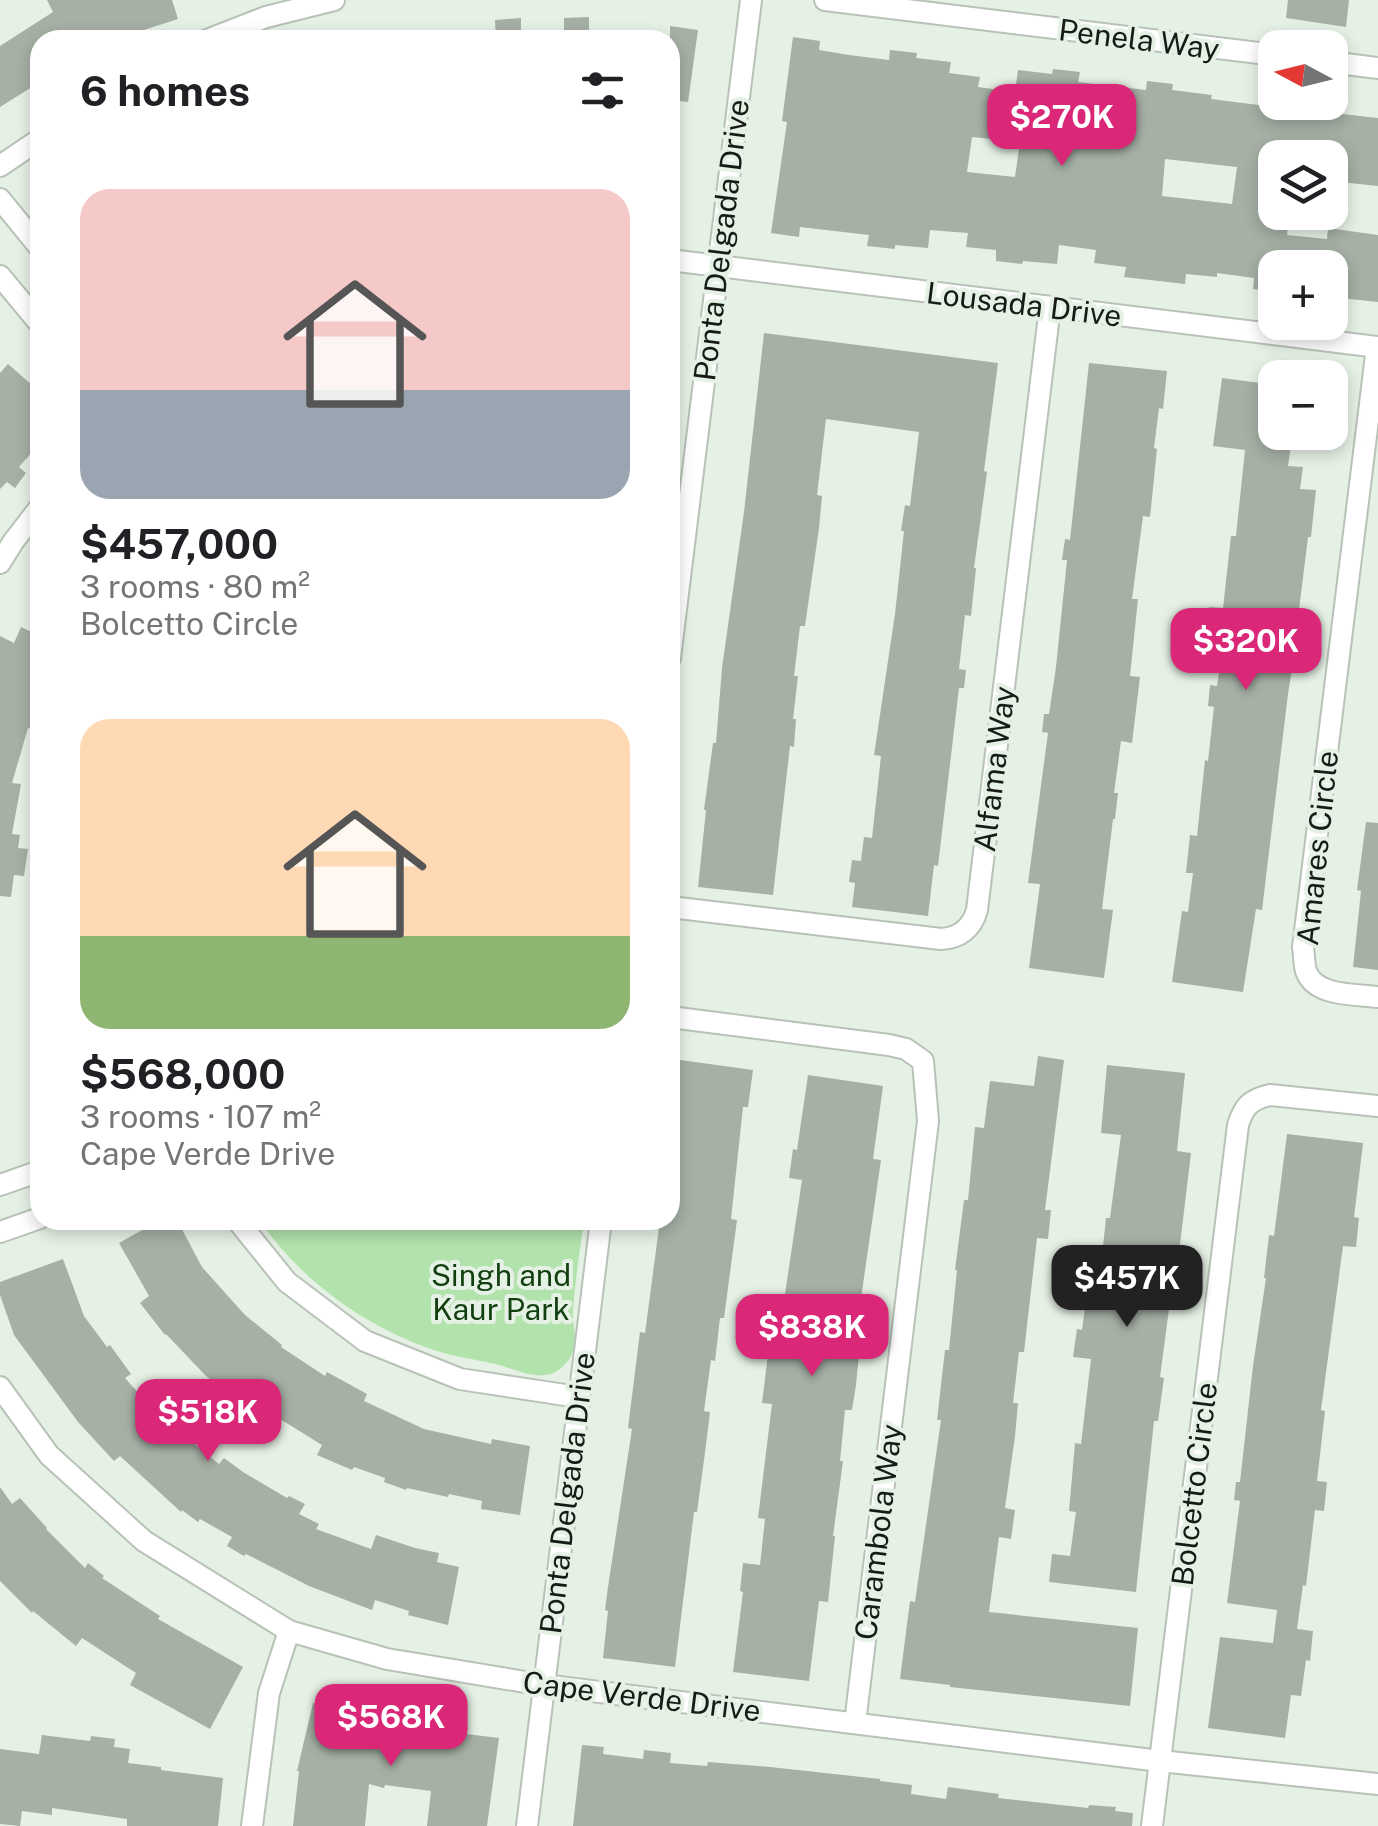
<!DOCTYPE html>
<html lang="en">
<head>
<meta charset="utf-8">
<style>
	:root { --surface:#fff; --page:#f2f2f2; --text:#202124; --muted:#757577; --accent:#db2777 }
	body { margin:0; font-family:"Public Sans",sans-serif; background:var(--page); color:var(--text); height:100vh; display:flex; flex-direction:column; font-size:38px; white-space:nowrap }
	* { box-sizing:border-box; margin:0 }
	p { font-size:32px; color:var(--muted) }
	.icon { flex:none; width:55px; height:55px; fill:none; stroke:currentColor; stroke-width:2; stroke-linecap:round; stroke-linejoin:round }
	.map { position:relative; flex:1; overflow:hidden }
	.panel { position:absolute; left:30px; top:30px; width:650px; height:1200px; display:flex; flex-direction:column; background:var(--surface); border-radius:30px; box-shadow:0 5px 15px #0003 }
	.panel>* { flex:none }
	.needle { width:65px; rotate:277deg }
	.tools { position:absolute; left:1258px; top:30px; display:grid; gap:20px }
	.tools a { display:grid; place-items:center; width:90px; height:90px; border-radius:20px; background:var(--surface); box-shadow:0 5px 15px #0003; font-size:50px }
	.price { position:absolute; translate:-50% -85px; padding:0 22px; border-radius:20px; background:var(--accent); color:#fff; font-size:32px; line-height:65px; filter:drop-shadow(0 2px 5px #0008) }
	.price::after { content:''; position:absolute; left:50%; top:60px; width:30px; height:22px; margin-left:-15px; background:inherit; clip-path:polygon(0 0,100% 0,50% 100%) }
	.price.on { background:#222; color:#fff }
	ul { padding:0; list-style:none }
	li { display:grid; align-content:center; gap:20px; height:530px; padding:0 50px }
	li span { display:grid; place-items:center; height:310px; border-radius:30px; color:#555 }
	li>.icon { margin-inline-start:auto }
	span .icon { width:180px; height:180px; fill:#fffc; stroke-width:1 }
	li b { font-size:42px }
	h2 { display:flex; justify-content:space-between; align-items:center; height:120px; padding:0 50px; font-size:42px }
	.map>svg:first-child { display:block }
	.green { fill:#b2e3ad }
	.building { fill:#a6b0a5; fill-rule:evenodd }
	.lines { fill:none; stroke-linecap:round; stroke-linejoin:round }
	.minor-casing { stroke:#b8c2b7; stroke-width:24 }
	.minor { stroke:#fff; stroke-width:20 }
	.labels { text-anchor:middle; dominant-baseline:central; stroke-width:8; stroke-linejoin:round; paint-order:stroke }
	.street-label { font-size:30px; fill:#171b17; stroke:#e6f1e5 }
	.park-label { font-size:30px; fill:#123f0f; stroke:#e6f1e5 }
</style>
</head>
<body>
<div class="map">
<svg width="1378" height="1826" viewBox="0 0 1378 1826">
	<rect width="100%" height="100%" fill="#e6f1e5"/>
	<path class="green" d="M 259,1220 L 584,1220 C 580,1250 575,1281 573,1312 C 572,1322 576,1332 575,1342 C 574,1350 572,1357 566,1363 C 546,1387 520,1370 495,1364 C 473,1359 450,1356 428,1348 C 361,1324 300,1279 259,1220 Z"/>
	<g class="building">
		<polygon points="47,0 172,0 178,19 113,40 40,40 40,82 0,107 0,46 53,12"/>
		<polygon points="1288,0 1349,0 1346,27 1286,18"/>
		<polygon points="589,17 589,40 564,40 564,18"/>
		<polygon points="521,18 521,40 496,40 495,20"/>
		<polygon points="670,26 698,30 688,102 670,100"/>
		<path d="M 793,37 L 820,41 L 819,50 L 849,55 L 889,60 L 890,50 L 917,53 L 916,58 L 951,62 L 949,73 L 980,77 L 978,87 L 1015,92 L 1018,70 L 1052,74 L 1053,69 L 1080,72 L 1078,82 L 1146,90 L 1147,81 L 1173,84 L 1172,90 L 1212,95 L 1211,99 L 1274,107 L 1275,102 L 1303,102 L 1303,105 L 1343,109 L 1342,114 L 1378,118 L 1378,186 L 1330,181 L 1330,158 L 1275,158 L 1269,224 L 1288,226 L 1287,235 L 1327,239 L 1328,228 L 1378,235 L 1378,302 L 1330,297 L 1330,268 L 1275,268 L 1275,292 L 1253,289 L 1254,278 L 1217,273 L 1217,277 L 1186,274 L 1185,284 L 1124,277 L 1126,267 L 1094,263 L 1096,250 L 1059,245 L 1057,264 L 1023,261 L 1022,264 L 996,261 L 996,250 L 966,247 L 968,233 L 930,230 L 928,248 L 895,245 L 895,249 L 867,246 L 869,235 L 800,227 L 799,237 L 771,233 L 787,122 L 782,121 ZM 972,137 L 1020,142 L 1015,177 L 967,172 ZM 1165,159 L 1237,167 L 1232,204 L 1162,196 Z"/>
		<polygon points="764,333 998,363 984,471 987,472 974,568 976,568 971,616 965,615 959,669 966,670 964,688 959,688 938,866 934,865 928,916 852,907 855,883 849,882 852,860 861,861 864,837 872,838 881,756 874,755 895,614 904,531 901,531 905,505 910,506 919,432 826,419 817,495 822,496 819,528 805,626 800,626 794,676 798,676 793,719 796,719 794,747 790,746 773,895 698,887 706,810 704,810 713,743 716,743 722,668 744,512"/>
		<polygon points="1089,363 1167,371 1163,409 1159,408 1154,448 1157,449 1150,517 1143,516 1132,599 1138,599 1130,676 1140,677 1132,743 1121,741 1114,793 1118,793 1115,819 1113,819 1102,909 1113,910 1104,978 1029,968 1040,884 1028,883 1048,733 1042,732 1044,714 1049,714 1056,667 1067,560 1062,560 1065,539 1070,540"/>
		<polygon points="8,364 40,392 40,443 19,467 26,473 15,488 7,482 0,489 0,373"/>
		<polygon points="1222,378 1275,385 1275,432 1293,432 1288,466 1303,467 1300,489 1316,490 1311,537 1308,537 1298,618 1300,618 1288,694 1262,910 1256,909 1243,992 1172,982 1182,911 1188,912 1193,873 1186,873 1190,835 1197,836 1205,760 1208,761 1214,707 1208,706 1210,685 1217,686 1224,638 1205,636 1209,607 1223,608 1231,536 1236,536 1245,450 1213,446"/>
		<polygon points="21,627 40,636 40,720 37,730 28,728 12,783 21,784 12,834 20,835 18,848 28,849 24,876 14,875 11,897 0,896 0,636 14,643"/>
		<polygon points="1366,822 1378,823 1378,970 1353,967 1361,891 1357,890"/>
		<polygon points="1038,1056 1064,1060 1045,1210 1051,1210 1048,1239 1037,1238 1024,1352 1019,1352 1013,1403 1018,1403 1015,1436 1005,1508 1015,1510 1011,1539 999,1537 989,1612 1138,1628 1130,1706 950,1687 950,1685 900,1679 910,1601 915,1602 941,1420 937,1420 945,1350 949,1350 957,1270 955,1270 964,1200 968,1200 975,1127 984,1128 990,1081 1034,1086"/>
		<polygon points="673,1059 753,1070 748,1107 743,1107 731,1219 737,1220 724,1318 720,1318 715,1361 711,1360 704,1411 710,1412 706,1445 697,1512 694,1512 675,1667 603,1658 608,1611 605,1610 608,1587 632,1429 628,1428 640,1332 645,1333 660,1220 670,1220 670,1081"/>
		<polygon points="1107,1065 1185,1073 1177,1151 1191,1153 1174,1294 1171,1294 1160,1377 1164,1378 1158,1421 1154,1421 1136,1592 1049,1582 1052,1554 1070,1556 1076,1512 1069,1511 1075,1443 1081,1444 1091,1359 1073,1357 1077,1329 1082,1330 1087,1293 1098,1294 1106,1218 1110,1218 1121,1135 1101,1133"/>
		<polygon points="808,1075 883,1086 873,1159 881,1160 859,1312 863,1312 856,1385 852,1410 845,1410 840,1461 843,1461 833,1536 835,1536 828,1602 819,1601 809,1681 733,1672 743,1592 740,1591 743,1563 760,1565 765,1519 758,1518 772,1404 762,1403 770,1338 788,1340 794,1295 785,1294 802,1180 789,1178 793,1149 797,1150"/>
		<polygon points="1287,1134 1363,1143 1354,1217 1359,1218 1356,1247 1343,1246 1321,1410 1325,1411 1317,1481 1327,1482 1324,1511 1315,1510 1306,1586 1303,1585 1297,1629 1313,1631 1310,1661 1306,1660 1301,1696 1291,1695 1285,1738 1208,1728 1220,1637 1273,1643 1277,1610 1227,1603 1240,1501 1234,1500 1236,1482 1240,1482 1253,1366 1266,1278 1264,1278 1269,1235 1274,1236"/>
		<polygon points="160,1220 177,1220 202,1267 245,1315 282,1345 281,1347 325,1376 327,1372 367,1394 364,1401 424,1429 491,1444 492,1439 530,1446 520,1515 481,1509 482,1501 449,1494 448,1497 407,1488 406,1490 384,1482 385,1478 354,1467 352,1470 317,1455 322,1445 259,1406 255,1411 242,1400 239,1403 205,1375 166,1334 165,1335 140,1303 149,1296 119,1243"/>
		<polygon points="63,1259 84,1316 107,1347 110,1345 131,1374 125,1378 157,1414 219,1464 224,1458 243,1472 287,1498 289,1496 305,1504 299,1514 319,1524 316,1529 371,1549 376,1535 415,1548 439,1553 437,1562 459,1567 448,1625 408,1615 409,1611 375,1600 372,1610 309,1586 246,1554 244,1556 227,1546 232,1537 200,1519 198,1522 182,1510 181,1512 120,1456 114,1461 78,1422 14,1335 0,1295 0,1282"/>
		<polygon points="0,1487 12,1504 20,1498 47,1528 46,1529 85,1568 88,1563 104,1576 102,1578 160,1616 158,1619 243,1667 210,1729 130,1685 136,1673 82,1638 76,1646 33,1611 32,1613 0,1581"/>
		<polygon points="313,1703 362,1715 364,1710 430,1728 430,1724 450,1727 450,1732 499,1738 487,1826 427,1826 431,1791 385,1785 384,1788 369,1784 365,1826 293,1826 299,1771 297,1771"/>
		<polygon points="42,1735 90,1741 91,1736 115,1739 114,1747 130,1749 128,1763 161,1767 161,1770 223,1778 218,1826 127,1826 127,1819 52,1808 52,1815 22,1811 20,1826 0,1824 0,1749 39,1754"/>
		<polygon points="582,1745 604,1747 603,1754 643,1759 644,1750 671,1753 670,1763 707,1766 708,1762 770,1767 880,1779 880,1781 912,1785 911,1794 946,1799 948,1787 999,1794 998,1798 1088,1808 1089,1805 1116,1807 1115,1811 1133,1813 1132,1826 573,1826"/>
	</g>
	<g class="lines">
		<defs>
			<g id="minor">
				<polyline points="825,0 1275,55"/>
				<polyline points="207,40 266,17 334,0"/>
				<polyline points="1330,62 1378,68"/>
				<polyline points="0,166 40,139"/>
				<polyline points="0,199 40,248"/>
				<polyline points="670,260 1378,347"/>
				<polyline points="0,276 40,324"/>
				<path d="M 1377,347 L 1303,947 C 1304,954 1304,964 1306,971 C 1315,997 1356,994 1378,997"/>
				<polyline points="0,563 13,542 40,507"/>
				<polyline points="670,658 751,0"/>
				<path d="M 670,907 L 941,939 C 960,938 972,928 977,910 L 1050,307"/>
				<polyline points="670,1017 889,1045 906,1049 923,1061 928,1121 855,1723"/>
				<polyline points="0,1185 40,1171"/>
				<polyline points="237,1220 287,1282 365,1341 460,1379 578,1397"/>
				<polyline points="0,1232 40,1218"/>
				<polyline points="0,1387 49,1455 144,1541 289,1631 387,1659 543,1685 1160,1761 1378,1784"/>
				<polyline points="252,1826 269,1693 289,1631"/>
				<polyline points="527,1826 601,1220"/>
				<path d="M 1152,1826 L 1238,1125 C 1244,1106 1250,1100 1270,1095 L 1378,1106"/>
			</g>
		</defs>
		<use href="#minor" class="minor-casing"/>
		<use href="#minor" class="minor"/>
	</g>
	<g class="labels">
		<g class="street-label">
			<text transform="translate(1139 39) rotate(7)">Penela Way</text>
			<text transform="translate(721 240) rotate(-83)">Ponta Delgada Drive</text>
			<text transform="translate(1024 304) rotate(7)">Lousada Drive</text>
			<text transform="translate(994 769) rotate(-83)">Alfama Way</text>
			<text transform="translate(1317 848) rotate(-84)">Amares Circle</text>
			<text transform="translate(1194 1484) rotate(-83)">Bolcetto Circle</text>
			<text transform="translate(567 1493) rotate(-83)">Ponta Delgada Drive</text>
			<text transform="translate(878 1532) rotate(-83)">Carambola Way</text>
			<text transform="translate(642 1696) rotate(7)">Cape Verde Drive</text>
		</g>
		<g class="park-label">
			<text x="501" y="1275">Singh and<tspan x="501" dy="34">Kaur Park</tspan></text>
		</g>
	</g>
</svg>
<div class="tools">
<a><svg class="needle" viewBox="-14 -14 28 28"><path d="M0-13l5 13h-10z" fill="#e53935"/><path d="M0 13l5-13h-10z" fill="#757577"/></svg></a>
<a><svg class="icon" aria-label="layers" viewBox="0 0 24 24"><path d="M12 4l9 5-9 5-9-5zM3 14l9 5 9-5"/></svg></a>
<a>+</a>
<a>−</a>
</div>
<b class="price" style="left:1062px;top:169px">$270K</b>
<b class="price" style="left:1246px;top:693px">$320K</b>
<b class="price on" style="left:1127px;top:1330px">$457K</b>
<b class="price" style="left:812px;top:1379px">$838K</b>
<b class="price" style="left:208px;top:1464px">$518K</b>
<b class="price" style="left:391px;top:1769px">$568K</b>
<section class="panel">
<h2>6 homes<svg class="icon" aria-label="filters" viewBox="0 0 24 24"><path d="M4 7h16M4 17h16"/><circle cx="9" cy="7" r="2"/><circle cx="15" cy="17" r="2"/></svg></h2>
<ul>
<li><span style="background:linear-gradient(#f6c9c9 65%,#9aa5b1 0)"><svg class="icon" aria-label="home" viewBox="0 0 24 24"><path d="M3 11l9-7 9 7M6 9v11h12V9"/></svg></span><div><b>$457,000</b><p>3 rooms · 80 m²</p><p>Bolcetto Circle</p></div></li>
<li><span style="background:linear-gradient(#ffd9b3 70%,#8fb573 0)"><svg class="icon" aria-label="home" viewBox="0 0 24 24"><path d="M3 11l9-7 9 7M6 9v11h12V9"/></svg></span><div><b>$568,000</b><p>3 rooms · 107 m²</p><p>Cape Verde Drive</p></div></li>
</ul>
</section>
</div>
</body>
</html>
